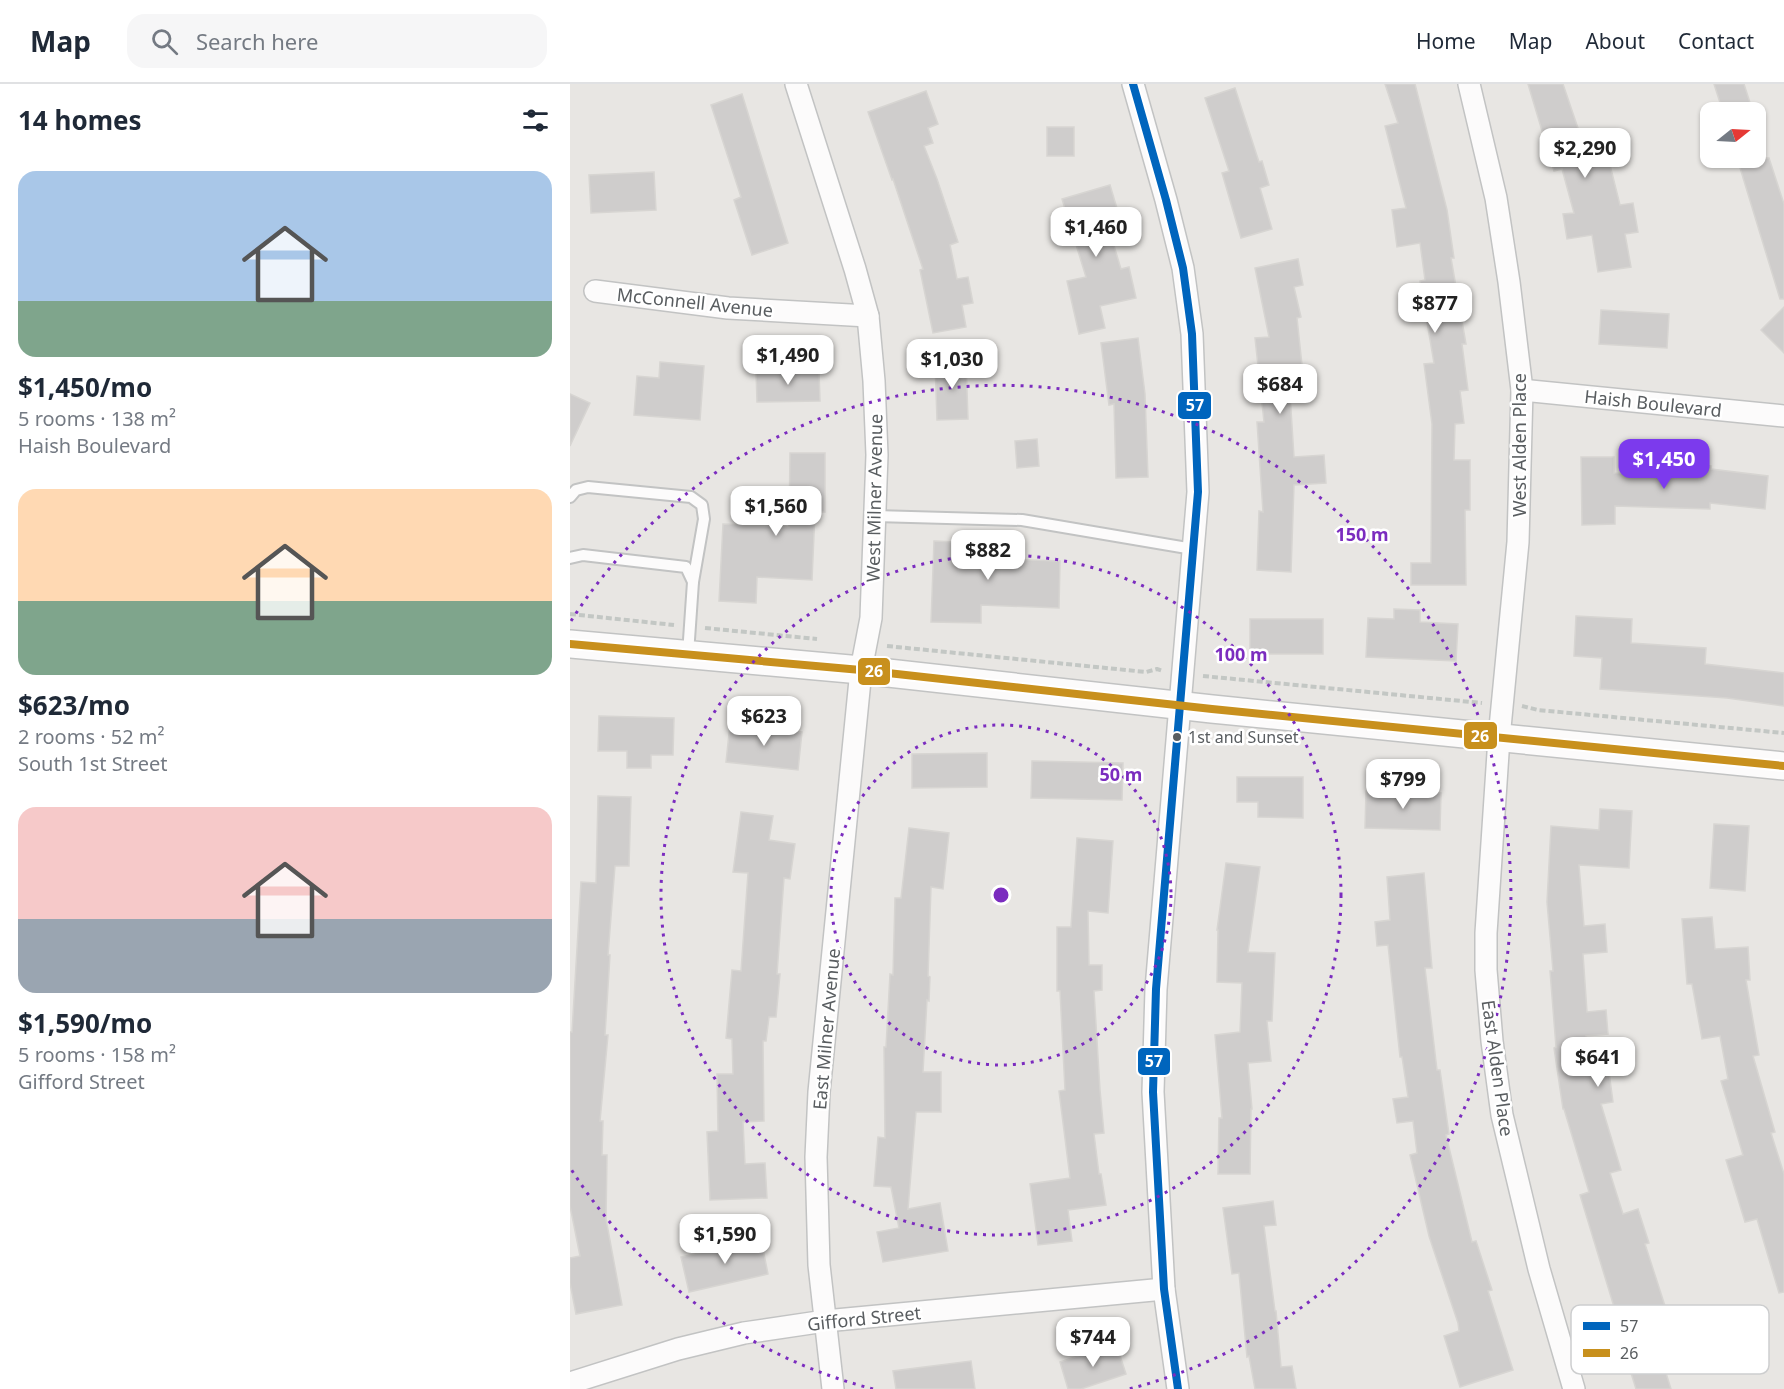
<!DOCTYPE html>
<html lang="en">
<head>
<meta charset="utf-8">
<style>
	:root { --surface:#fff; --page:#f6f6f7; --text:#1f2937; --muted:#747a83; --line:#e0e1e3; --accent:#7c3aed }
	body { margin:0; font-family:"Noto Sans",sans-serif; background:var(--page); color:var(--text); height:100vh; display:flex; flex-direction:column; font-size:22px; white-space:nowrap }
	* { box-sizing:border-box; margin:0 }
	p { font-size:20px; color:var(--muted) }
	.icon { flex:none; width:33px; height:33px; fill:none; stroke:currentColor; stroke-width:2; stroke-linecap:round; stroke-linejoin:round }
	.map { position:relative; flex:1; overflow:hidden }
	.panel { display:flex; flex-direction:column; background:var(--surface); width:570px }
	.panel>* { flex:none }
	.needle { width:39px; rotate:72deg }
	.buttons { position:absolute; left:1130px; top:18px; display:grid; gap:12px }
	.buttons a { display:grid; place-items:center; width:66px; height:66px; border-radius:12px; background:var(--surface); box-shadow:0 2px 4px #0004; font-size:30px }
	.price { position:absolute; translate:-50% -51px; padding:0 14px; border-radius:12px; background:#fff; color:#222; font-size:20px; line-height:39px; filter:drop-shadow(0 2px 3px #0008) }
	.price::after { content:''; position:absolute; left:50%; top:36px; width:18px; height:14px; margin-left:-9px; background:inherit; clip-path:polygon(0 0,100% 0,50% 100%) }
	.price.selected { background:var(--accent); color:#fff }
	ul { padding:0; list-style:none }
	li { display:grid; align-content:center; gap:12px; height:318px; padding:0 18px }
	li span { display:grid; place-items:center; height:186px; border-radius:18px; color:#555 }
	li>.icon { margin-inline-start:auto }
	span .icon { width:108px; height:108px; fill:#fffc; stroke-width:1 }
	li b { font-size:26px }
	h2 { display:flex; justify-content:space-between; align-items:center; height:72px; padding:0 18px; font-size:26px }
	header { display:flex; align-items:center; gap:36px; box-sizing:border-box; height:84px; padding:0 30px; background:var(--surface); border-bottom:2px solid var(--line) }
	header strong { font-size:28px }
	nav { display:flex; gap:33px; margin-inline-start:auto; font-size:21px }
	.search { width:420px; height:54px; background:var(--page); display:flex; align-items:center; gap:15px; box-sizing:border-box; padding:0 21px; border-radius:18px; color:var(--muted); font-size:22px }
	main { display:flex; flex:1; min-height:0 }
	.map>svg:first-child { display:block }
	.building { fill:#cfcdcc; stroke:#d7d5d2; stroke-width:1.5 }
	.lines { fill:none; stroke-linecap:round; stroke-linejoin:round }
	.service-casing { stroke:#c2c3c3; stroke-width:14 }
	.minor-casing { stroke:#c2c3c3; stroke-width:24 }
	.tertiary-casing { stroke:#c2c3c3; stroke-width:30 }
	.path { stroke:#c3c7c4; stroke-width:4; stroke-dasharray:6 3; stroke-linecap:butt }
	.service { stroke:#fcfbfb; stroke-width:10 }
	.minor { stroke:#fcfbfb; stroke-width:21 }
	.tertiary { stroke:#fcfbfb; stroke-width:27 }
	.bus-1-casing { stroke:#fff; stroke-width:12 }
	.bus-2-casing { stroke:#fff; stroke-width:12 }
	.bus-1 { stroke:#0065bd; stroke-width:8 }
	.bus-2 { stroke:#c8901d; stroke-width:8 }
	.ring { fill:none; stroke:#7b2cbf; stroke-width:3; stroke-dasharray:3 6 }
	.bus-dot { fill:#595d60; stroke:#fff; stroke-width:2 }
	.labels { text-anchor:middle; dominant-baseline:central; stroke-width:5; stroke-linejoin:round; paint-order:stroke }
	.bus-label { font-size:16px; fill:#595d60; stroke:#fff; text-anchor:start }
	.street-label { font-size:18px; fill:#595d60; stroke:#fff }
	.key { fill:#fff; stroke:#cdcecf; stroke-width:1.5 }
	.key-label { font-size:16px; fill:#595d60 }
	.centre { fill:#7b2cbf; stroke:#fff; stroke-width:3 }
	.ring-label { font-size:18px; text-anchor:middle; font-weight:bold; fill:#7b2cbf; stroke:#fff; stroke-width:5; stroke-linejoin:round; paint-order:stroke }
	.line-badge { stroke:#fff; stroke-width:2 }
	.badge-label { font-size:16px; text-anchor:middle; font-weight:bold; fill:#fff }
</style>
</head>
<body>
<header>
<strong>Map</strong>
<div class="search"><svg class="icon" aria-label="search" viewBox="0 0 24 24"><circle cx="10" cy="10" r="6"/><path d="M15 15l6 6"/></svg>Search here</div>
<nav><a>Home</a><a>Map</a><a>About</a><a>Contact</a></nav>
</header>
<main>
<section class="panel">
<h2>14 homes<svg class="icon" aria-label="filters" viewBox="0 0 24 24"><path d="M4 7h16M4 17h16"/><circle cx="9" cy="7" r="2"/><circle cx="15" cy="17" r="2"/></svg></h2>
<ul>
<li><span style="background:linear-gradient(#a9c7e8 70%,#7fa58c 0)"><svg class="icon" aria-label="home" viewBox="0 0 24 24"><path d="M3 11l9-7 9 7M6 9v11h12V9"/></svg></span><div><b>$1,450/mo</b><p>5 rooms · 138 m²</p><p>Haish Boulevard</p></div></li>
<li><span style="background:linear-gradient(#ffd9b3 60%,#7fa58c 0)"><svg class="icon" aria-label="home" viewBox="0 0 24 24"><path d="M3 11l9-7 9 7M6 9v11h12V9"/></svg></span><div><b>$623/mo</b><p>2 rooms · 52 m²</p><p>South 1st Street</p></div></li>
<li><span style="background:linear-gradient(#f6c9c9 60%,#9aa5b1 0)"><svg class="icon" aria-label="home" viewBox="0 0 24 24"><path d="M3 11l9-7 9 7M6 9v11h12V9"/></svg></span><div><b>$1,590/mo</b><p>5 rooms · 158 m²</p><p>Gifford Street</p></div></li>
</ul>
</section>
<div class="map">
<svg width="1214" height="1305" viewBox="0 0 1214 1305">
	<rect width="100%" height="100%" fill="#e8e6e3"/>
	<g class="building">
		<polygon points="815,0 845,0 877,126 884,174 881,174 896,260 892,260 898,306 890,307 894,339 885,340 884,376 900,376 900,426 895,426 896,501 841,501 841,479 861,479 862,340 854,280 864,279 850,197 855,196 850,159 827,163 822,126 836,124 815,42 828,39"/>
		<polygon points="958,0 993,0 1010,50 1031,45 1050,121 1063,119 1068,148 1055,150 1061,183 1028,188 1022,151 997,155 993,130 1004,129 992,85 984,87"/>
		<polygon points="1144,0 1174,0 1183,28 1153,28"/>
		<polygon points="665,4 689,78 692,77 699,101 690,104 702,145 671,154 652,89 659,87 635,14"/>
		<polygon points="356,7 368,40 358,44 363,59 354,62 367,95 388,158 380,161 387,195 398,193 403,219 392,221 396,243 363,249 350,186 353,185 323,95 322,96 298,28"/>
		<polygon points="172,10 218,159 182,171 164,116 171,113 141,21"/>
		<rect x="477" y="43" width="27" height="29"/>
		<polygon points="1167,74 1199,74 1214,120 1214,215 1210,215"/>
		<polygon points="84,88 86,126 21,129 19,91"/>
		<polygon points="540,101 549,131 536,135 551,185 559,183 566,214 530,222 535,244 509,250 497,197 516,193 492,115"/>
		<polygon points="728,175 733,201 724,203 731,233 727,234 735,309 720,310 724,373 754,371 756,399 724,401 721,488 687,486 689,427 693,428 687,338 694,338 685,254 699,253 685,184"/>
		<polygon points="1214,223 1214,269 1191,246"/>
		<polygon points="1031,226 1099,230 1097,264 1029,260"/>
		<polygon points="568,254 575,310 578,393 546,394 544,320 539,321 531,259"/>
		<polygon points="396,277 398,335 367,336 365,278"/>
		<polygon points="90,278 134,282 130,336 64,331 67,292 89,294"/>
		<polygon points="186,287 249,287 250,317 187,318"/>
		<polygon points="0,310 20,319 0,362"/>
		<polygon points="467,355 469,382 447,384 445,357"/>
		<polygon points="220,369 255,369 255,428 245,428 242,496 187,493 186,519 149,517 153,440 219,443"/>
		<polygon points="1011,373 1044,373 1044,389 1112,391 1113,381 1141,382 1141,385 1198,392 1195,425 1140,419 1140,425 1045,422 1045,440 1012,441"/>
		<polygon points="364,457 434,460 433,475 490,477 489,524 411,521 411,539 361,538"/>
		<polygon points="824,525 850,526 850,538 888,540 886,577 796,573 798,534 824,535"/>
		<polygon points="1006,532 1062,535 1061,559 1136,564 1135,580 1214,589 1214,622 1157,614 1030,605 1032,574 1004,572"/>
		<rect x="680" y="535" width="73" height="35"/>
		<polygon points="29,632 104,634 103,671 81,671 81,684 57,684 57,667 28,667"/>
		<polygon points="160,640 232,648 228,686 156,678"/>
		<polygon points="417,669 417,703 342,704 342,670"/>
		<polygon points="462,677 553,679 552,716 461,714"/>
		<polygon points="667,693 733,693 733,734 688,733 688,718 667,718"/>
		<polygon points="796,707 871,709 870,746 795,744"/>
		<polygon points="28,712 61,713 59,782 45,782 38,871 40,871 35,951 38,951 30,1037 33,1037 32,1071 37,1071 36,1135 52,1221 6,1230 0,1199 0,1174 10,1172 0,1122 0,948 2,948 11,798 26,799"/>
		<polygon points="1030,725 1062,727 1059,784 1009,781 1014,842 1035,840 1037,868 1013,870 1017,928 1036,926 1038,950 1016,952 1021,990 1039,988 1043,1018 1031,1020 1051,1086 1040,1089 1053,1130 1068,1125 1079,1159 1075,1160 1096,1225 1078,1231 1101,1305 1066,1305 1052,1260 1055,1259 1010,1111 1019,1108 994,1025 993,1025 984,964 986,963 980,887 983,887 977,818 981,742 1029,746"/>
		<polygon points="171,728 203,732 199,756 225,760 220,795 214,794 207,890 210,890 206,933 199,933 196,957 193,957 194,1037 173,1038 175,1080 195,1079 197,1114 140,1116 137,1048 148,1047 147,990 163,990 162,955 156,954 162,886 171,887 178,789 163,788"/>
		<polygon points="1144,740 1179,742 1175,807 1140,804"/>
		<polygon points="339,744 379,749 373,805 361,803 358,892 360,893 359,917 357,916 353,988 371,988 371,1028 346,1028 338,1125 370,1119 378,1167 313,1178 307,1148 329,1144 321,1103 304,1102 308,1053 315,1054 314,963 316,963 320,890 323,891 325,814 331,814"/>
		<polygon points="507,754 543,757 538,829 518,827 519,881 532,881 532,906 524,907 530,1006 534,1049 524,1050 529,1090 531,1090 536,1121 498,1126 502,1157 468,1161 460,1100 500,1094 489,1007 495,1006 490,907 487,907 487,843 501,843"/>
		<polygon points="656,779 690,783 678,868 705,869 702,937 697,937 701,977 678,979 682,1025 681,1025 680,1090 648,1090 649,1034 652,1034 645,951 670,948 672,899 647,898 648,846 647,846"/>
		<polygon points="854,789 862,884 855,884 867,986 870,986 879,1050 876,1051 902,1158 906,1157 922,1206 918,1207 943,1286 890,1303 874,1252 889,1247 888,1239 859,1152 840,1071 847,1069 843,1037 827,1039 823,1015 838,1013 832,973 830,973 818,861 807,862 805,838 820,836 817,793"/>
		<polygon points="1142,833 1145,865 1178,863 1180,896 1176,896 1189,971 1183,972 1205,1048 1201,1049 1214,1090 1214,1208 1209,1209 1187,1135 1175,1138 1156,1076 1173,1071 1151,997 1158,995 1150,952 1132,955 1122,900 1117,900 1112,835"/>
		<polygon points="703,1117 706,1141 694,1142 705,1227 706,1227 711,1283 722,1282 726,1305 685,1305 679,1272 677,1273 669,1189 662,1190 653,1124"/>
		<polygon points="191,1155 198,1190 119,1208 111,1173"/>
		<polygon points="546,1259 556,1290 511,1305 498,1305 490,1278"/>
		<polygon points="401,1277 405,1305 326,1305 323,1287"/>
	</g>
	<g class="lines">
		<defs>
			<g id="service">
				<polyline points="0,413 6,406 18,403 121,413 132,421 134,435 123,498"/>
				<polyline points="305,432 452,436 623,465"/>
				<polyline points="0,474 13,471 116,483 123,498 118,570"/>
			</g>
			<g id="minor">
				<polyline points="226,0 285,185 298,232 304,297 307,371 301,534 291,586 249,1008 246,1073 249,1181 263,1305"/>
				<polyline points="563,0 596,116 613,184 622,250 628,408 586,905 583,1008 594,1205 608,1305"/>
				<polyline points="899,0 926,114 939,198 952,306 948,458 929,654 916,849 916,886 922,957 932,1031 969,1185 1004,1305"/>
				<polyline points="25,207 158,224 298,232"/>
				<polyline points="952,306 1214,332"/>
				<polyline points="0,1299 108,1265 174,1249 255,1237 594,1205"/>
			</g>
			<polyline id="tertiary" points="0,560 291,586 642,625 1214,682"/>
		</defs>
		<use href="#service" class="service-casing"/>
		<use href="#minor" class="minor-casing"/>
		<use href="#tertiary" class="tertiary-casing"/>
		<g class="path">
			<polyline points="0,530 104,541"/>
			<polyline points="135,544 247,555"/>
			<polyline points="317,562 576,588 587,585 593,587"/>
			<polyline points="633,592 912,619"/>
			<polyline points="952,622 968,626 1214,649"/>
		</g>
		<use href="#service" class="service"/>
		<use href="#minor" class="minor"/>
		<use href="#tertiary" class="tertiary"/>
		<defs>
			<polyline id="bus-1" points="563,0 596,116 613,184 622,250 628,408 586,905 583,1008 594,1205 608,1305"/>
			<polyline id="bus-2" points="0,560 291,586 642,625 1214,682"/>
		</defs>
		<use href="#bus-1" class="bus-1-casing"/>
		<use href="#bus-2" class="bus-2-casing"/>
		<use href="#bus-1" class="bus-1"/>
		<use href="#bus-2" class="bus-2"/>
	</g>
	<g class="ring">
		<circle cx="431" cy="811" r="170"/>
		<circle cx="431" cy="811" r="340"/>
		<path d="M303 1305A510 510 0 0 1 1 1085M1 537A510 510 0 1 1 559 1305"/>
	</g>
	<circle class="bus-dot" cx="607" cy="653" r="5"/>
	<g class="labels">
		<g class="bus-label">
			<text x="618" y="653">1st and Sunset</text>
		</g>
		<g class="street-label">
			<text transform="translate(125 218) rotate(6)">McConnell Avenue</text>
			<text transform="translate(1083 319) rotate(6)">Haish Boulevard</text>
			<text transform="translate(949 361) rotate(-90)">West Alden Place</text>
			<text transform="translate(304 414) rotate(-89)">West Milner Avenue</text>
			<text transform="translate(256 945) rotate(-85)">East Milner Avenue</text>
			<text transform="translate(928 984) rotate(82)">East Alden Place</text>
			<text transform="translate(294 1234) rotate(-6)">Gifford Street</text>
		</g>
	</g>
	<rect x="1001" y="1221" width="198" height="69" rx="9" class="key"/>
	<rect x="1013" y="1238" width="27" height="8" fill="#0065bd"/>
	<rect x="1013" y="1265" width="27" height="8" fill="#c8901d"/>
	<g class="key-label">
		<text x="1050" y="1248">57</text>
		<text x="1050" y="1275">26</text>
	</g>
	<circle cx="431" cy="811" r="9" class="centre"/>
	<g class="ring-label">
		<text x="792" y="457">150 m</text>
		<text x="671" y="577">100 m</text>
		<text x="551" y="697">50 m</text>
	</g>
	<g class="line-badge">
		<rect x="607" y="307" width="35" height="29" rx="6" fill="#0065bd"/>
		<rect x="287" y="573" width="34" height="29" rx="6" fill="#c8901d"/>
		<rect x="893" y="637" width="35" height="29" rx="6" fill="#c8901d"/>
		<rect x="567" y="963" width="34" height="29" rx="6" fill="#0065bd"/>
	</g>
	<g class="badge-label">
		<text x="625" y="327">57</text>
		<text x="304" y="593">26</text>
		<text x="910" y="658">26</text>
		<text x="584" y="983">57</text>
	</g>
</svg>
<div class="buttons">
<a><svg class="needle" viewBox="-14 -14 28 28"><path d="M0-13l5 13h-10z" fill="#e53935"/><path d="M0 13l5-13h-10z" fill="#747a83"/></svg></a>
</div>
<b class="price" style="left:1015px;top:95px">$2,290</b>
<b class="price" style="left:526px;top:174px">$1,460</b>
<b class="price" style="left:865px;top:250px">$877</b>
<b class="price" style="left:218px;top:302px">$1,490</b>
<b class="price" style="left:382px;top:306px">$1,030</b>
<b class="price" style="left:710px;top:331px">$684</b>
<b class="price selected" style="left:1094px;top:406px">$1,450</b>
<b class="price" style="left:206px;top:453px">$1,560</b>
<b class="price" style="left:418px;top:497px">$882</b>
<b class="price" style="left:194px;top:663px">$623</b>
<b class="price" style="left:833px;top:726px">$799</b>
<b class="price" style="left:1028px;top:1004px">$641</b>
<b class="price" style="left:155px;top:1181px">$1,590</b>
<b class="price" style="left:523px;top:1284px">$744</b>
</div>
</main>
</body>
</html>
